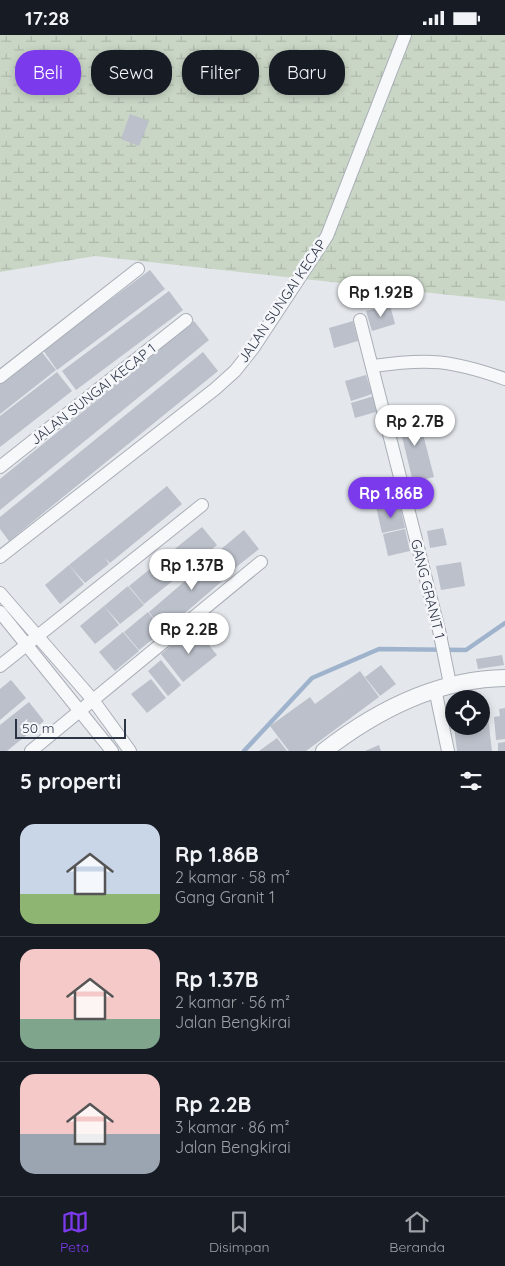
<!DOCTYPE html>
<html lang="id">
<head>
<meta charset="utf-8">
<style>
	:root { --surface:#171b24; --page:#242831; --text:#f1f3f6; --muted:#9ea1a6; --line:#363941; --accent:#7c3aed }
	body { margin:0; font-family:Quicksand,sans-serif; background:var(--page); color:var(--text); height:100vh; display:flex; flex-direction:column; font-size:19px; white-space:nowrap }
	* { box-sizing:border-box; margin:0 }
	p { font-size:16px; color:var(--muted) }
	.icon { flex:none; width:28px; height:28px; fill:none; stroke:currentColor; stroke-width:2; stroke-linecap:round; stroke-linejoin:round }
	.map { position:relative; height:716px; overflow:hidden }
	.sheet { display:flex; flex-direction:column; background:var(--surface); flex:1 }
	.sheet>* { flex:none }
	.banner { position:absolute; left:15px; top:15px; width:475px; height:45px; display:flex; gap:10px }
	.controls { position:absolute; left:445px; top:655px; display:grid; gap:10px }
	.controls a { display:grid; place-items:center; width:45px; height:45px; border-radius:50%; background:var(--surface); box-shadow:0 2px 8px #0003; font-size:25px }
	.scale { position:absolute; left:15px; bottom:12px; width:111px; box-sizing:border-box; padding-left:5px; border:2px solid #2b3445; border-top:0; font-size:14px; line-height:18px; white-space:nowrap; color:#2b3445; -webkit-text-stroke:4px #f4f6f9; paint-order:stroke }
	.price { position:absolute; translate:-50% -42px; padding:0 11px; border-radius:18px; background:#fff; color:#222; font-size:16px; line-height:32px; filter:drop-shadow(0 1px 2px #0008) }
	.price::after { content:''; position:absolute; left:50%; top:30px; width:15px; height:11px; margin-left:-8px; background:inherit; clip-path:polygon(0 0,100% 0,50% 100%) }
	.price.current { background:var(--accent); color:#fff }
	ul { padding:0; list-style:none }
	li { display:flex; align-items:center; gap:15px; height:125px; padding:0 20px }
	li+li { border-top:1px solid var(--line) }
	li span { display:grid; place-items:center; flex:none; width:140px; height:100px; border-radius:15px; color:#555 }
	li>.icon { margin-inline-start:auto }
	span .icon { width:60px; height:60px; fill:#fffc; stroke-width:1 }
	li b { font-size:21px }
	h2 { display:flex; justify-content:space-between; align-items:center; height:60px; padding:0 20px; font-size:21px }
	.chip { padding:0 18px; border-radius:20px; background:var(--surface); box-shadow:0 2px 8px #0003; font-size:18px; line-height:45px }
	.chip.current { background:var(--accent); color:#fff }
	.status { display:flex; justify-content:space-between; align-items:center; height:35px; padding:0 25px; background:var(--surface); direction:ltr }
	.status svg { height:14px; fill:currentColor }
	.tabs { display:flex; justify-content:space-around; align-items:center; height:70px; border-top:1px solid var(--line); background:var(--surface); font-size:14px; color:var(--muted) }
	.tabs a { display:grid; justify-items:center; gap:2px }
	.tabs .current { color:var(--accent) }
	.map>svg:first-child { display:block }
	.wetland { fill:url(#wetland-marsh) }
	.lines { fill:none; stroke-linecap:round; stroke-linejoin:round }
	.stream { stroke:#9fb4cc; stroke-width:4.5 }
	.building { fill:#bbc0ca }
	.minor-casing { stroke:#a9aeb7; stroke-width:14 }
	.tertiary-casing { stroke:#a9aeb7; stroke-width:18 }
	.minor { stroke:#f7f8fa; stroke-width:12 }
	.tertiary { stroke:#f7f8fa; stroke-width:16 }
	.labels { text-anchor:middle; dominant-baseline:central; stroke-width:5; stroke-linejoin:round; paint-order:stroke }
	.street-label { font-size:14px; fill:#2b3445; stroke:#f4f6f9 }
</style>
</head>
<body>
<div class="status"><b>17:28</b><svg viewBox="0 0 49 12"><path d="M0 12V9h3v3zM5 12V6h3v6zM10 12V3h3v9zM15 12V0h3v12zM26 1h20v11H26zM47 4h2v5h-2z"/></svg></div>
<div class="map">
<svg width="505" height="716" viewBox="0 0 505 716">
	<defs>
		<pattern id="wetland-marsh" width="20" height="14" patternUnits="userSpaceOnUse" patternTransform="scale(1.25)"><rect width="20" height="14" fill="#c9d6c5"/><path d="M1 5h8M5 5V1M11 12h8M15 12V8" fill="none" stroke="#adb8ab"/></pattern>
	</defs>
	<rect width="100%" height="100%" fill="#e4e7ec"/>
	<polygon class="wetland" points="0,0 505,0 505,266 95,221 0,237"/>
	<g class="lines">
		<polyline class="stream" points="244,716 312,643 379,614 466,615 505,588"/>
	</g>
	<g class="building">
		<polygon points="130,79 149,86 139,111 121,104"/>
		<polygon points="150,235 165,254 57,335 43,315"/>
		<polygon points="169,256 183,275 76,355 62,336"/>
		<polygon points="390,270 395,289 372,296 366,276"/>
		<polygon points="194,286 209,305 0,475 0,444"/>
		<polygon points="353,286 358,306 334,313 329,293"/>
		<polygon points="41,316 56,335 0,379 0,348"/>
		<polygon points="203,317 218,336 9,506 0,494 0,482"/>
		<polygon points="57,337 72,356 0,412 0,381"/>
		<polygon points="366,340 372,359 351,366 345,346"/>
		<polygon points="374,361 379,376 355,383 351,368"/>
		<polygon points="417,376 434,442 413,447 397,381"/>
		<polygon points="395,449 400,471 377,476 372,454"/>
		<polygon points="167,451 182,469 110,528 105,523 109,529 85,548 69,530"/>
		<polygon points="400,471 405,493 382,498 377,476"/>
		<polygon points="202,492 217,510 144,569 129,551"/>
		<polygon points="443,493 447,510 430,513 427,496"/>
		<polygon points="405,494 410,516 388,521 383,499"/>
		<polygon points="244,495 259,514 235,533 220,515"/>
		<polygon points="220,516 235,535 164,596 149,577"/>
		<polygon points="461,527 465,551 441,555 436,531"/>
		<polygon points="69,530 84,549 60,569 45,550"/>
		<polygon points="128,551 144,570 120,589 104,571"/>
		<polygon points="104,571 119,590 95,609 80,591"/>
		<polygon points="148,577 163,596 139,615 124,597"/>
		<polygon points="196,594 217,620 183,647 161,619 177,606 187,618 179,607"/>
		<polygon points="123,597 139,616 115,636 99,617"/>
		<polygon points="502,620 504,630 478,634 476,624"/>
		<polygon points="161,625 181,650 168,661 148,636"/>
		<polygon points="381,630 396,649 380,661 365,642"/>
		<polygon points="360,636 379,662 306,716 289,716 270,691 310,662 315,669"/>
		<polygon points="151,644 166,663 147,678 131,659"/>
		<polygon points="11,645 26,663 0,685 0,654"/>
		<polygon points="486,665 492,716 474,716 473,708 474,716 457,716 454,691 481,691 481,666"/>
		<polygon points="29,667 44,686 7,716 0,716 0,690"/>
		<polygon points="505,673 505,704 496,705 494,682 500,681 499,674"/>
		<polygon points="277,703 287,716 259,716"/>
		<polygon points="505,707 505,716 498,716 498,708"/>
		<polygon points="379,710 381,716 365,716"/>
	</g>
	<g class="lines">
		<defs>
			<g id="minor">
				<polyline points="360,285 439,595 450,649"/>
				<path d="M 373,331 C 429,323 451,325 505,344"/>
				<polyline points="0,342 138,234"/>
				<polyline points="0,432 186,285"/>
				<polyline points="0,522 215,354 235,336 254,312 327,201 405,0"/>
				<polyline points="0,558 93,665 130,716"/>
				<polyline points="0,577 112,716"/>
				<polyline points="0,631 202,470"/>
				<polyline points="435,654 448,716"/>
				<polyline points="31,716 261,527"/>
			</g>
			<path id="tertiary" d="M 324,716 C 377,675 437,644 505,643"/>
		</defs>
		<use href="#minor" class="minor-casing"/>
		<use href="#tertiary" class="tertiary-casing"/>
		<use href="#minor" class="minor"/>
		<use href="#tertiary" class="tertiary"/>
	</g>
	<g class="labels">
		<g class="street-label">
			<text transform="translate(282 266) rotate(-56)">JALAN SUNGAI KECAP</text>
			<text transform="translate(93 359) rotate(-38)">JALAN SUNGAI KECAP 1</text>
			<text transform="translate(428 554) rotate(76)">GANG GRANIT 1</text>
		</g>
	</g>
</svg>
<div class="controls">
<a><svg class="icon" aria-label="locate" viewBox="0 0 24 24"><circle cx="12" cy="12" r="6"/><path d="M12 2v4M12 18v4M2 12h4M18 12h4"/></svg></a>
</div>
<div class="scale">50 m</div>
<b class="price" style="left:381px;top:283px">Rp 1.92B</b>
<b class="price" style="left:415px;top:412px">Rp 2.7B</b>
<b class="price current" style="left:391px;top:484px">Rp 1.86B</b>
<b class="price" style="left:192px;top:556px">Rp 1.37B</b>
<b class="price" style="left:189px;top:620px">Rp 2.2B</b>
<div class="banner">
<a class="chip current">Beli</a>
<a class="chip">Sewa</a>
<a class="chip">Filter</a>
<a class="chip">Baru</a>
</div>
</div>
<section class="sheet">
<h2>5 properti<svg class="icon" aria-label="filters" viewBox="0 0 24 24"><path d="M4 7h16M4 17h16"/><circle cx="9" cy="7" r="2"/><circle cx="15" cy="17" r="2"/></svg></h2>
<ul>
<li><span style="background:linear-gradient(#c9d6e8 70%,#8fb573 0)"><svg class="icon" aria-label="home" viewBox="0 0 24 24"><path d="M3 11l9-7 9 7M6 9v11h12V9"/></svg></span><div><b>Rp 1.86B</b><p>2 kamar · 58 m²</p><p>Gang Granit 1</p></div></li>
<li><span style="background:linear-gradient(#f6c9c9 70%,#7fa58c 0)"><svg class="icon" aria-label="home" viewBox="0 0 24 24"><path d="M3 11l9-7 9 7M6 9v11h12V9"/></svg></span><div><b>Rp 1.37B</b><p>2 kamar · 56 m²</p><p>Jalan Bengkirai</p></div></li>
<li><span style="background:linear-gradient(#f6c9c9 60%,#9aa5b1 0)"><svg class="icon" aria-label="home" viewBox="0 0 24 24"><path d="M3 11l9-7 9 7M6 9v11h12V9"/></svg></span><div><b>Rp 2.2B</b><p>3 kamar · 86 m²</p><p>Jalan Bengkirai</p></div></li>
</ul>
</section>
<nav class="tabs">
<a class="current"><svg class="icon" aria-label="map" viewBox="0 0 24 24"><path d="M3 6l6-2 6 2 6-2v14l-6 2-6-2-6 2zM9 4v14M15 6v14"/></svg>Peta</a>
<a><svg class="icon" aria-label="saved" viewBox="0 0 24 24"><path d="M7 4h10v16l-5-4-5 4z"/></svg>Disimpan</a>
<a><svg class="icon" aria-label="home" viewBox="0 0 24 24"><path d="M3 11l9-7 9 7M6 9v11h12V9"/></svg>Beranda</a>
</nav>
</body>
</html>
